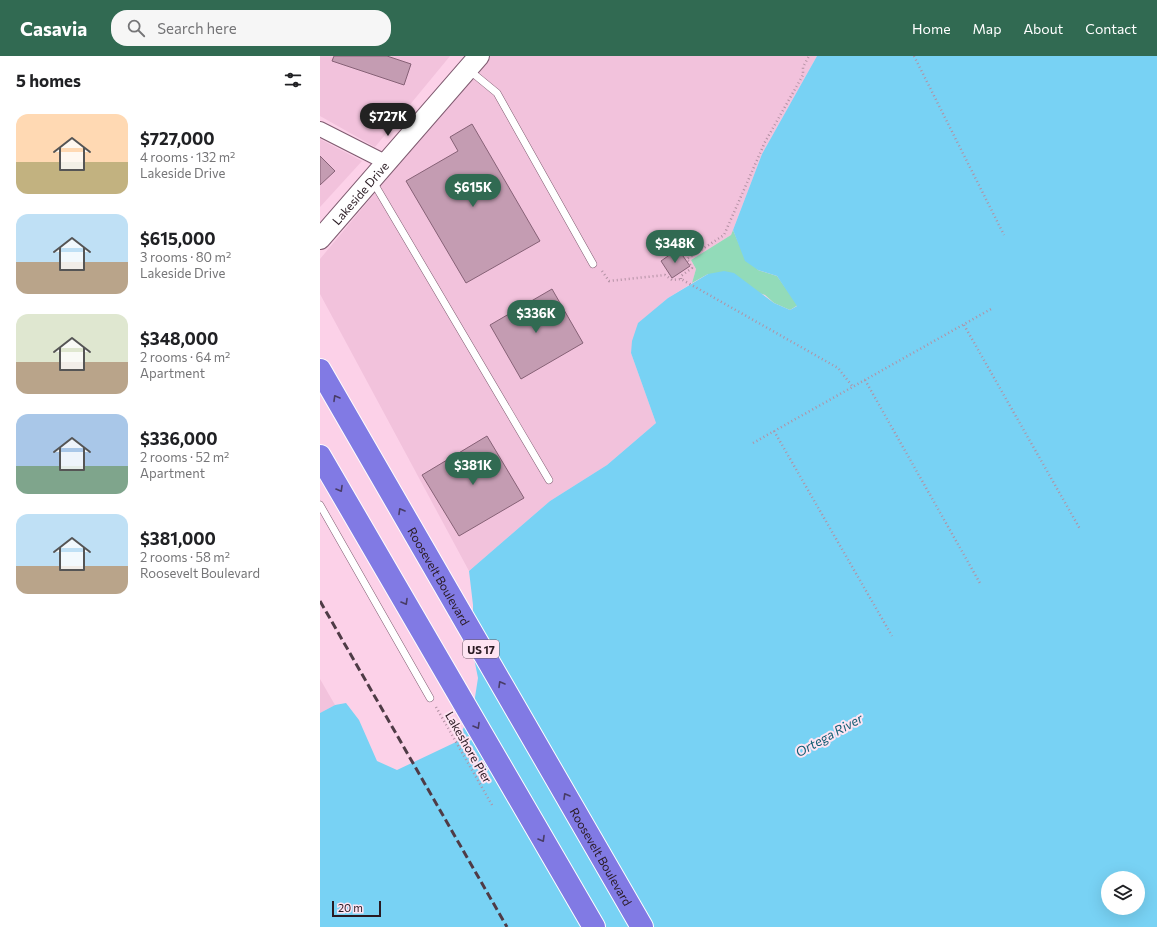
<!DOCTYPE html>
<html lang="en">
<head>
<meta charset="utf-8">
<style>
	:root { --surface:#fff; --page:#f6f6f6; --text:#202124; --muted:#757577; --accent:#316a52 }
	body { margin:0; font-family:Commissioner,sans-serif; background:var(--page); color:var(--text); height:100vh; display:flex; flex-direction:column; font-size:15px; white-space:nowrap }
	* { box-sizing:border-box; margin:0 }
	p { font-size:13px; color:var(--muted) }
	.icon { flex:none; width:22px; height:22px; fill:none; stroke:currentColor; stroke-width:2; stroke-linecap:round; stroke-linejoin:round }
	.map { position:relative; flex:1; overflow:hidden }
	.details { display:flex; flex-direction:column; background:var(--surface); width:320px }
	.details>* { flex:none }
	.tools { position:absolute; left:781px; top:815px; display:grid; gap:8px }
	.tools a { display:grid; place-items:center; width:44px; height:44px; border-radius:50%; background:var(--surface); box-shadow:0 4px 16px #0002; font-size:20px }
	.scale { position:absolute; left:12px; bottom:10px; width:49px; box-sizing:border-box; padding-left:4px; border:2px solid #291a22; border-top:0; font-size:11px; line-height:14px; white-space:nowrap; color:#291a22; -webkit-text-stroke:3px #fee4f2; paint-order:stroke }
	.price { position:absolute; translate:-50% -34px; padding:0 9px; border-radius:14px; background:var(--accent); color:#fff; font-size:13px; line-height:26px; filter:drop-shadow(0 1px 2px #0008) }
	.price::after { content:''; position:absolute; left:50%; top:24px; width:12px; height:9px; margin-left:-6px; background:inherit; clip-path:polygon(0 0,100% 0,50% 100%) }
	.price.current { background:#222; color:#fff }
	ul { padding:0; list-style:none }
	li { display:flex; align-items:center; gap:12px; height:100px; padding:0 16px }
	li span { display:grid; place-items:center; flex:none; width:112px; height:80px; border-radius:12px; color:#555 }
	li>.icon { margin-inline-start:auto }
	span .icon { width:48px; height:48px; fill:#fffc; stroke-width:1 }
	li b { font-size:17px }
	h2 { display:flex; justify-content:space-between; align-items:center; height:48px; padding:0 16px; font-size:17px }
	header { display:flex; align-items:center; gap:24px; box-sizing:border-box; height:56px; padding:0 20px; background:var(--accent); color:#fff }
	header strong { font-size:19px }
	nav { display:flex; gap:22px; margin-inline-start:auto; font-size:14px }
	.search { width:280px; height:36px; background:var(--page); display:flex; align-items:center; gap:10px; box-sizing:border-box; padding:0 14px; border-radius:16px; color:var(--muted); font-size:15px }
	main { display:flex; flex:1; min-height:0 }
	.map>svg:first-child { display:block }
	.built { fill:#f2c2dc }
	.green { fill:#92dbb9 }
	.water { fill:#78d2f4; fill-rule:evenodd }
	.building { fill:#c49cb2; stroke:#866176 }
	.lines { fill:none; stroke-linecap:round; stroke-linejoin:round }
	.lane-casing { stroke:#7f5b70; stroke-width:8 }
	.street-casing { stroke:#7f5b70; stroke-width:16 }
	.secondary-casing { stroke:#7f5b70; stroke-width:22 }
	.highway-casing { stroke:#fff; stroke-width:24 }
	.path { stroke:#b291a3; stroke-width:2.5; stroke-dasharray:1 3; stroke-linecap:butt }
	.lane { stroke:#fff; stroke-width:7 }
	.street { stroke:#fff; stroke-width:14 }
	.secondary { stroke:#fff; stroke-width:20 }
	.highway { stroke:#817ae4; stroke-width:22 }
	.rail { stroke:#4f3b46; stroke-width:3; stroke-dasharray:8 4; stroke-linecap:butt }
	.oneway { stroke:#483c66 }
	.labels { text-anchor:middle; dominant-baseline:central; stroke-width:4; stroke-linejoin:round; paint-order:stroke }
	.shield { fill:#fee4f2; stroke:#695760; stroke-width:1 }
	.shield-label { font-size:11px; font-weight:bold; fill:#291a22 }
	.street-label { font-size:12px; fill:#291a22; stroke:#fee4f2 }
	.water-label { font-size:13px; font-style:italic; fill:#115c72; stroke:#fee4f2 }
</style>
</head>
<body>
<header>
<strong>Casavia</strong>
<div class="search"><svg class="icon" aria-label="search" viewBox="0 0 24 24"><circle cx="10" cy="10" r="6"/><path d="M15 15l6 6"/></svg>Search here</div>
<nav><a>Home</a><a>Map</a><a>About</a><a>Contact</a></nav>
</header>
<main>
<section class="details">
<h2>5 homes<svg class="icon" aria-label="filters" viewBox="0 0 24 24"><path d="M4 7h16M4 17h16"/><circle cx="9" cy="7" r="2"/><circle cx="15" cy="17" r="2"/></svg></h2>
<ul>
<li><span style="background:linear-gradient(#ffd9b3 60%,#c2b280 0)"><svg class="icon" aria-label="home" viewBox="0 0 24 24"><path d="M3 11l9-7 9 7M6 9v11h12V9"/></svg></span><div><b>$727,000</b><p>4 rooms · 132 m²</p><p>Lakeside Drive</p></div></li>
<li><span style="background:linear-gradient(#bfe0f5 60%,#b9a48a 0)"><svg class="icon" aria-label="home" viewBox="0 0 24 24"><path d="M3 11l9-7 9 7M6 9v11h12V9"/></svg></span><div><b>$615,000</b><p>3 rooms · 80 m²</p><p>Lakeside Drive</p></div></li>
<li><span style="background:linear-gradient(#dfe7d0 60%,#b9a48a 0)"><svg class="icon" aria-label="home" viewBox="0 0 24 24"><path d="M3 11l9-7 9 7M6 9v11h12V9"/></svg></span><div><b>$348,000</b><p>2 rooms · 64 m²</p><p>Apartment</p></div></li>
<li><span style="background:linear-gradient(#a9c7e8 65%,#7fa58c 0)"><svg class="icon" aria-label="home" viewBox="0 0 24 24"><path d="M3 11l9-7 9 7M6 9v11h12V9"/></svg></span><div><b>$336,000</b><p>2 rooms · 52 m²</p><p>Apartment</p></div></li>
<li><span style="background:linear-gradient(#bfe0f5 65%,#b9a48a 0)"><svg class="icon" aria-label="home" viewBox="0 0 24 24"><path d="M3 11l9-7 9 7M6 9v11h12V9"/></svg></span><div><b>$381,000</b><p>2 rooms · 58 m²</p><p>Roosevelt Boulevard</p></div></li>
</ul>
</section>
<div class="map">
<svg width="837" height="871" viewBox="0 0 837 871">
	<rect width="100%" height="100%" fill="#fcd1e8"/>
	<g class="built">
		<polygon points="0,0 130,0 55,91 0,60"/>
		<polygon points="169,0 497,0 442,98 411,179 371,204 376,213 372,227 348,242 318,268 311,297 336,367 287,409 230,445 149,515 0,238 0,203"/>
		<polygon points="0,83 42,105 0,151"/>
		<polygon points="0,623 15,649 0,657"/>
	</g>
	<polygon class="green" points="413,174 419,188 438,214 457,220 478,249 470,254 454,247 445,239 388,218 372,227 376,213 371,204 411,179"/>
	<path class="water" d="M 497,0 L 837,0 L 837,871 L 0,871 L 0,657 L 15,649 L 26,647 L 39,664 L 57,705 L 77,714 L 136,686 L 153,654 L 158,622 L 153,597 L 153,549 L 149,515 L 230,445 L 287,409 L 336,367 L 311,297 L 312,285 L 318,267 L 348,242 L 388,218 L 404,215 L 414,217 L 454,247 L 470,254 L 477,250 L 457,220 L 438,214 L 425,205 L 413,174 L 442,98 ZM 788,822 L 818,822 L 818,852 L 788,852 Z"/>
	<g class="building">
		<polygon points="14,0 67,0 91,8 84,29 12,5"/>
		<polygon points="152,68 220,185 146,227 86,125 138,95 130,81"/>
		<polygon points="0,100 15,115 0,129"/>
		<polygon points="358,193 370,210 352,222 341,205"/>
		<polygon points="232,233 263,287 201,323 170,269"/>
		<polygon points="167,380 204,442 139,480 102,419"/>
	</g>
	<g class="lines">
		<defs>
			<g id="lane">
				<polyline points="149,14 177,37 273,208"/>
				<polyline points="52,124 229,424"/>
				<polyline points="0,449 110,642"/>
			</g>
			<polyline id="street" points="0,73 67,107"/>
			<g id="secondary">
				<path id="s1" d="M 0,183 L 159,0"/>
			</g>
			<g id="highway">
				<path id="s2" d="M 0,314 L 322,871"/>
				<polyline points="0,400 274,871"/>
			</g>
		</defs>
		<use href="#lane" class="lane-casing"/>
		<use href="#street" class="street-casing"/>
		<use href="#secondary" class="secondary-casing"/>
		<use href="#highway" class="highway-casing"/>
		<g class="path">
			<polyline points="594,0 684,179"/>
			<polyline points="282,215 289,225 345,219 352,224 361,223 518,312 533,331"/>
			<polyline points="361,223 361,220 372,212 367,203 404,179 445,86 483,19 483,11 489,0"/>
			<polyline points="644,269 760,473"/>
			<polyline points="545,324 661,529"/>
			<polyline points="454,375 572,580"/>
			<polyline points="433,387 671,253"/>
			<polyline points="116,651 172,749"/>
		</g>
		<use href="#lane" class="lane"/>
		<use href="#street" class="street"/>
		<use href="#secondary" class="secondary"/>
		<use href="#highway" class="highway"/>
		<polyline class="rail" points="0,545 187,871"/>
	</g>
	<defs><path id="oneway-chevron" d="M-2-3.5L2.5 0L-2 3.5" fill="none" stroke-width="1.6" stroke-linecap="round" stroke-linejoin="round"/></defs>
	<g class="oneway">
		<use href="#oneway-chevron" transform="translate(16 342) rotate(-120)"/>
		<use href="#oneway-chevron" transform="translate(20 433) rotate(60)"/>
		<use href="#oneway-chevron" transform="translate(81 455) rotate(-120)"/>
		<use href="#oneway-chevron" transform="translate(85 546) rotate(60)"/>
		<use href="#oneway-chevron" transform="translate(181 628) rotate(-120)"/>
		<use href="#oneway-chevron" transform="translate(157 670) rotate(60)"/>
		<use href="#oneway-chevron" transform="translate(246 740) rotate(-120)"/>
		<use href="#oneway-chevron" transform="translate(222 783) rotate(60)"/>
	</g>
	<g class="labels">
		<rect class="shield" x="143" y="584" width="36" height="18" rx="3"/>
		<g class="shield-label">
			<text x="161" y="593">US 17</text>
		</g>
		<g class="street-label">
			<text stroke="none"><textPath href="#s1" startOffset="61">Lakeside Drive</textPath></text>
			<text stroke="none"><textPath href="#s2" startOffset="238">Roosevelt Boulevard</textPath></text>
			<text transform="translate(149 691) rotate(60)">Lakeshore Pier</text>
			<text stroke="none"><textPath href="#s2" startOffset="562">Roosevelt Boulevard</textPath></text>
		</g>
		<g class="water-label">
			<text transform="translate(509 679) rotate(-29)">Ortega River</text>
		</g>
	</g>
</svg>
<div class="tools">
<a><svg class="icon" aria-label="layers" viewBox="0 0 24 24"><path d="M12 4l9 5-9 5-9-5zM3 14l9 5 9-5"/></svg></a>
</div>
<div class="scale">20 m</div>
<b class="price current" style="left:68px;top:81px">$727K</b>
<b class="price" style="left:153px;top:152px">$615K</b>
<b class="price" style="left:355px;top:208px">$348K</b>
<b class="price" style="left:216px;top:278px">$336K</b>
<b class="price" style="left:153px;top:430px">$381K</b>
</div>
</main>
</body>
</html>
